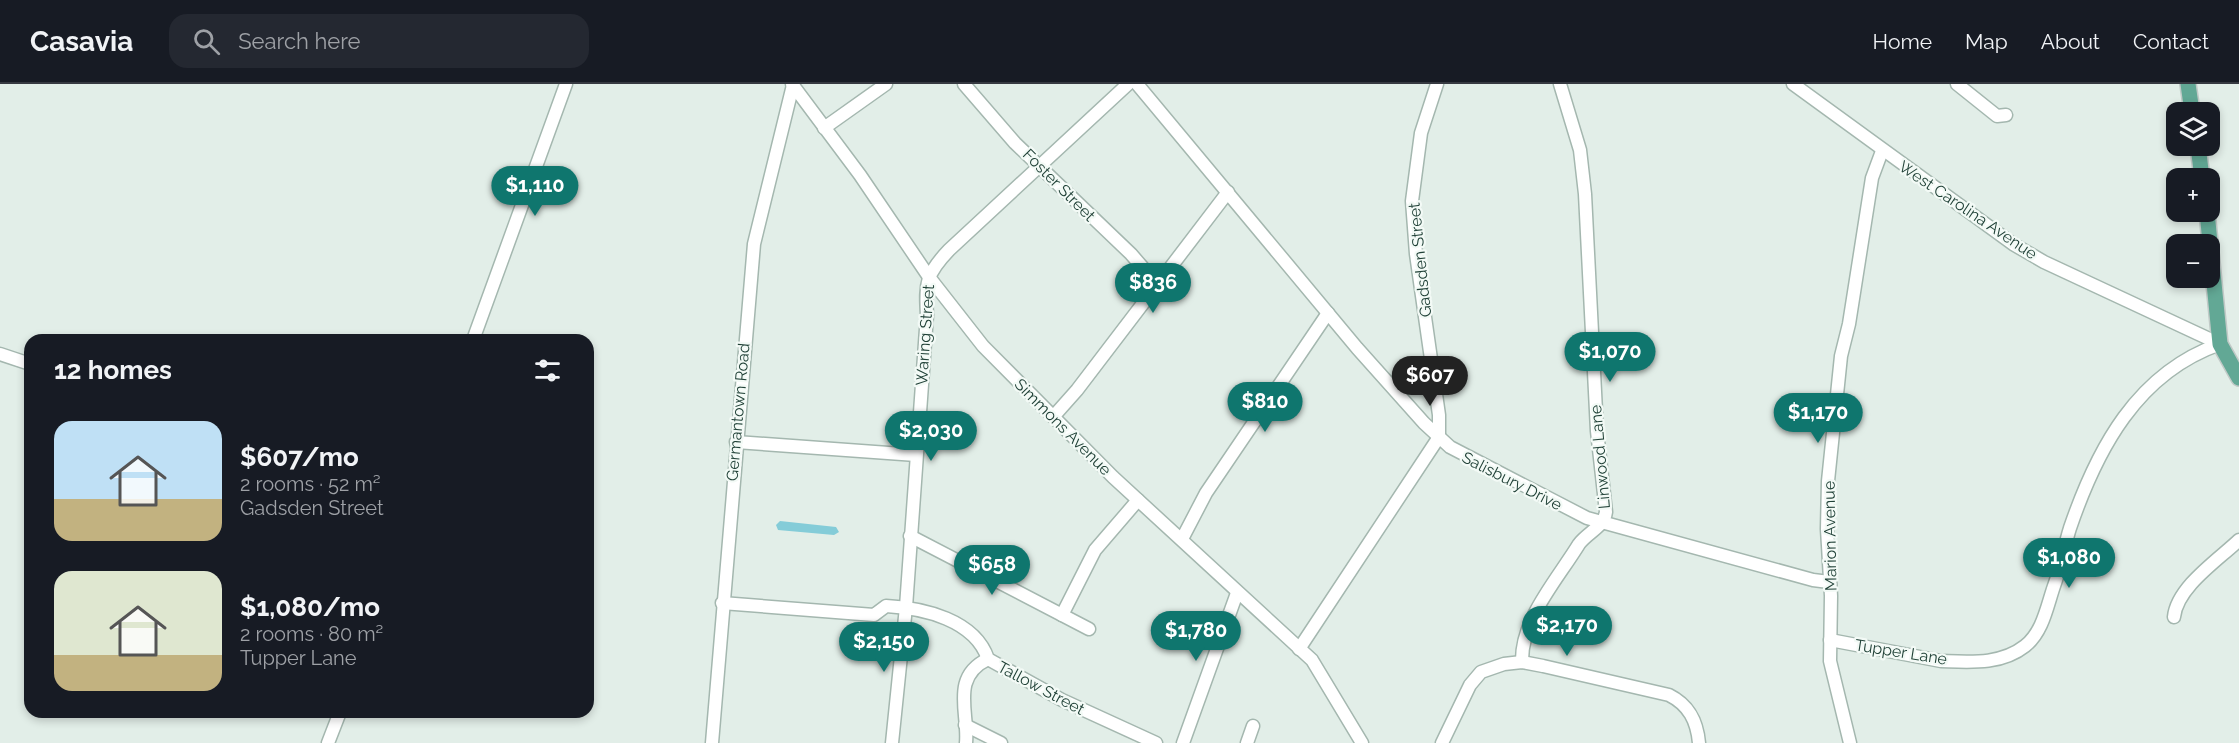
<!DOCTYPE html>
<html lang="en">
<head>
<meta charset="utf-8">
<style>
	:root { --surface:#171b24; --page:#242831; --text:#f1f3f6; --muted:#9ea1a6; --line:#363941; --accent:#0f766e }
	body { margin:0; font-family:Raleway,sans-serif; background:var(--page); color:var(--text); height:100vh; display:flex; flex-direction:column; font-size:22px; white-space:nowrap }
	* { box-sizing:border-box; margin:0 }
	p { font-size:20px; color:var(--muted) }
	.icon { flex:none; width:33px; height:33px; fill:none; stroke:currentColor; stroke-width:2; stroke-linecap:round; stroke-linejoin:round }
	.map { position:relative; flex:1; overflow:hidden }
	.drawer { position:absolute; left:24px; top:250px; width:570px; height:384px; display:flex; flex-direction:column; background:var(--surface); border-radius:18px; box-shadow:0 3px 9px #0003 }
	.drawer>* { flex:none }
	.buttons { position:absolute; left:2166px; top:18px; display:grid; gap:12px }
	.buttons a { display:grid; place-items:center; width:54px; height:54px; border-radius:12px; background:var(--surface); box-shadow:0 3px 9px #0003; font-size:30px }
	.price { position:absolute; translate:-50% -51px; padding:0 14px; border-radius:21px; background:var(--accent); color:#fff; font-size:20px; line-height:39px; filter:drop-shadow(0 2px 3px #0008) }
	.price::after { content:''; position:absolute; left:50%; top:36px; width:18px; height:14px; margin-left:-9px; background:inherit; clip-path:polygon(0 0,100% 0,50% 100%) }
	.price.active { background:#222; color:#fff }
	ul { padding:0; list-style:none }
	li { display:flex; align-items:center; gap:18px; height:150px; padding:0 30px }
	li span { display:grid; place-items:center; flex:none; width:168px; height:120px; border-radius:18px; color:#555 }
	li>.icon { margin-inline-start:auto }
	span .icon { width:72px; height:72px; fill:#fffc; stroke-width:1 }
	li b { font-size:26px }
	h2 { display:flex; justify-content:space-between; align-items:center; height:72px; padding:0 30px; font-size:26px }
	header { display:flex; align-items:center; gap:36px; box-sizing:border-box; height:84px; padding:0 30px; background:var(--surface); border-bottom:2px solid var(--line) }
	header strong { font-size:28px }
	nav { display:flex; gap:33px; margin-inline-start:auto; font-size:21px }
	.search { width:420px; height:54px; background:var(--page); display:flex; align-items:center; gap:15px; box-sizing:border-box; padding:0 21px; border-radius:18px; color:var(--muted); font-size:22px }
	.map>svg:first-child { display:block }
	.water { fill:#84ccd8 }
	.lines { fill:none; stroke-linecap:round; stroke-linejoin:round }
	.minor-casing { stroke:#a4b7af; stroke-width:15 }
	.major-casing { stroke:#c1cac7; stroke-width:18 }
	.minor { stroke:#fff; stroke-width:12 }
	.major { stroke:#62a895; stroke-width:15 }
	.labels { text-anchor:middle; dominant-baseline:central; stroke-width:4.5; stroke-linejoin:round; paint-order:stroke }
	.street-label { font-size:16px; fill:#204137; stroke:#f3faf6 }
</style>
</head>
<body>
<header>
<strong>Casavia</strong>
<div class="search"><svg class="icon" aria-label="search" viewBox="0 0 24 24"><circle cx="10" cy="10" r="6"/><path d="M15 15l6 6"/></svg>Search here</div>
<nav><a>Home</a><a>Map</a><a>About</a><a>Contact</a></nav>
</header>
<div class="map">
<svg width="2239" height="659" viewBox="0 0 2239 659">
	<rect width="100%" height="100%" fill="#e2eee8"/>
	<polygon class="water" points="780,437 836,443 839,448 834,451 778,446 776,441"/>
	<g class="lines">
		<defs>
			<g id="minor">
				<polyline points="792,0 860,91 929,193 983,262 1113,393 1312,576 1362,659"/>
				<polyline points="964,0 1015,59 1131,170 1157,200"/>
				<polyline points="1137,0 1357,264 1424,339 1450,363 1587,434 1813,496 1829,498"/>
				<polyline points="1793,0 2013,160 2044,178 2220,260"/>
				<polyline points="1957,0 1997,32 2006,31"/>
				<polyline points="824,44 886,0"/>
				<polyline points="473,256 566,0"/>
				<polyline points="0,270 30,280"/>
				<polyline points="1053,333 1077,306 1228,108"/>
				<polyline points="736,358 916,371"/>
				<polyline points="910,452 1089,545"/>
				<polyline points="1182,455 1206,409 1328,229"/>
				<path d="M 722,519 L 874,531 L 886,522 C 924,524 975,536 988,575 L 1062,616 L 1156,659"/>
				<polyline points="1062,531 1095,466 1138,416"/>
				<path d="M 2174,533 C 2177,503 2218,476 2239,456"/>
				<path d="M 1830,556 L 1941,577 C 1970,578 2001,581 2025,562 C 2043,548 2047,522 2054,502 C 2061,483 2064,463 2070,444 C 2097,365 2137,289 2220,260"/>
				<polyline points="1299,565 1439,353 1439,331 1416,170 1412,117 1421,49 1437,0"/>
				<path d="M 1522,578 C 1521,535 1557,496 1579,460 C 1588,448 1604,443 1606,428 L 1597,347 L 1585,110 L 1580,66 L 1560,0"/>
				<polyline points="965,641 1001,659"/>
				<polyline points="328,659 340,628"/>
				<polyline points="712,659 754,160 793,1"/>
				<path d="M 892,659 L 906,523 L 927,231 C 925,199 926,190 949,166 L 1128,0"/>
				<path d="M 966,659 C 969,629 950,593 988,575"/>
				<polyline points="1183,659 1237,509"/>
				<polyline points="1247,659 1253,642"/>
				<path d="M 1442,659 L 1470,601 L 1481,588 L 1504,580 L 1522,578 L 1543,582 L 1669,611 C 1689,621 1697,637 1699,659"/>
				<polyline points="1850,659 1830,577 1831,512 1827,445 1828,397 1841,272 1849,240 1872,94 1882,67"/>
			</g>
			<g id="major">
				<polyline points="2188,0 2192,28"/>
				<polyline points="2198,62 2202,94"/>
				<polyline points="2207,128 2220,260 2239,294"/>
			</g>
		</defs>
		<use href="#minor" class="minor-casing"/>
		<use href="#major" class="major-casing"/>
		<use href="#minor" class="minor"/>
		<use href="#major" class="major"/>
	</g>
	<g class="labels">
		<g class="street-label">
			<text transform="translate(1059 101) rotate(45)">Foster Street</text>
			<text transform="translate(1968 126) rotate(34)">West Carolina Avenue</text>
			<text transform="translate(1420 176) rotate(-96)">Gadsden Street</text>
			<text transform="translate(925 251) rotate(-86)">Waring Street</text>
			<text transform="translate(738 328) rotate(-85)">Germantown Road</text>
			<text transform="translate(1063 343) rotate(45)">Simmons Avenue</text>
			<text transform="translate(1600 373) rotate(-95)">Linwood Lane</text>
			<text transform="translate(1512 397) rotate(27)">Salisbury Drive</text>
			<text transform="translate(1830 452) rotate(-91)">Marion Avenue</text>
			<text transform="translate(1901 568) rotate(9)">Tupper Lane</text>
			<text transform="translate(1041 604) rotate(28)">Tallow Street</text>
		</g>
	</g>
</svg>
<div class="buttons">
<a><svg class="icon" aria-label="layers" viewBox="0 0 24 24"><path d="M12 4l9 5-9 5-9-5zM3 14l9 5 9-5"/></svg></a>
<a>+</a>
<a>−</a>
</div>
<b class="price" style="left:535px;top:133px">$1,110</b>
<b class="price" style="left:1153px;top:230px">$836</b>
<b class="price" style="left:1610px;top:299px">$1,070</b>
<b class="price active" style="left:1430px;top:323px">$607</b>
<b class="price" style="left:1265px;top:349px">$810</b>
<b class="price" style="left:1818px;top:360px">$1,170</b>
<b class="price" style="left:931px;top:378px">$2,030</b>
<b class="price" style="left:2069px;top:505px">$1,080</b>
<b class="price" style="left:992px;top:512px">$658</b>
<b class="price" style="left:1567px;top:573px">$2,170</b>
<b class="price" style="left:1196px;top:578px">$1,780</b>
<b class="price" style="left:884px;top:589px">$2,150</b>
<section class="drawer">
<h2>12 homes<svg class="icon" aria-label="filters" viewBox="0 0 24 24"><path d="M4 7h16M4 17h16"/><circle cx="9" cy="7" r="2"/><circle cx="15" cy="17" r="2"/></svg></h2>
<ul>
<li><span style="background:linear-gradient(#bfe0f5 65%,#c2b280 0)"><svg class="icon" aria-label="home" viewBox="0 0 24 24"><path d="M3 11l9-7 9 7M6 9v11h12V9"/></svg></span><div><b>$607/mo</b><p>2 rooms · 52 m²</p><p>Gadsden Street</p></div></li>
<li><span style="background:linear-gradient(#dfe7d0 70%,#c2b280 0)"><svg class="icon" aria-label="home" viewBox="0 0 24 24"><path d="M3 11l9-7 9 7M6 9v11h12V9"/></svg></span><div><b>$1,080/mo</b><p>2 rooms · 80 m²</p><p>Tupper Lane</p></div></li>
</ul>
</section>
</div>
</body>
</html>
